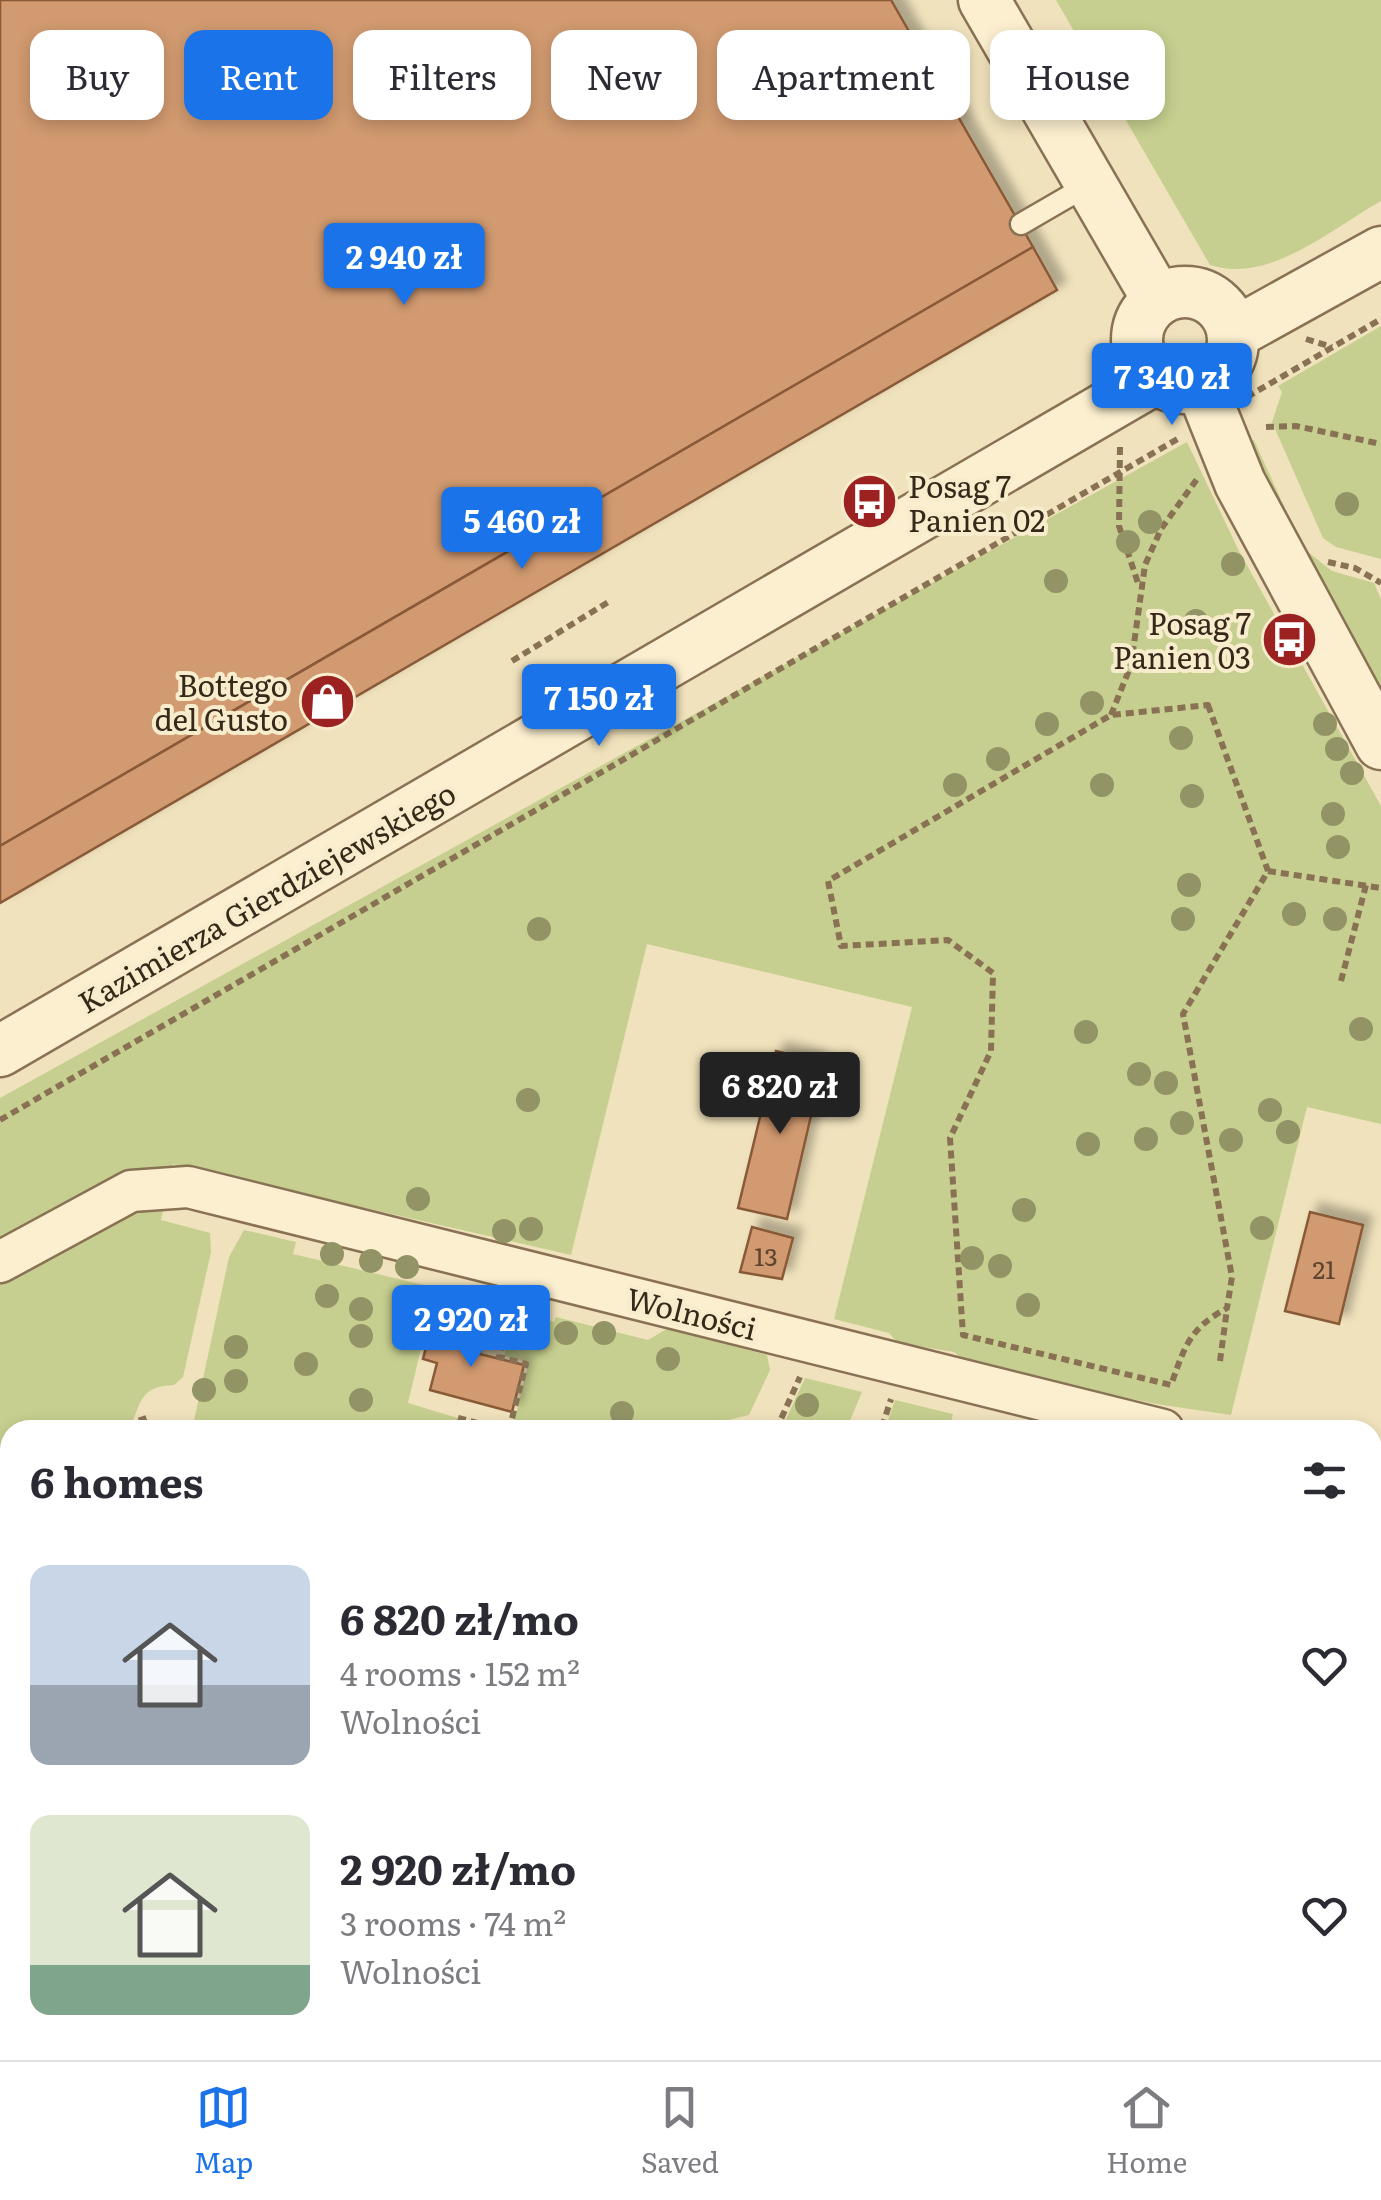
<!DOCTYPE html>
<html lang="en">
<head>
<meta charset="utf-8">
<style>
	:root { --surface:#fff; --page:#f7f7f7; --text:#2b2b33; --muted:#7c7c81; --line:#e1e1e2; --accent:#1a73e8 }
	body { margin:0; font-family:Literata,serif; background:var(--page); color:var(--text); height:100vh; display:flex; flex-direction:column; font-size:38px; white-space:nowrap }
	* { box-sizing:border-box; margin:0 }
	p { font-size:32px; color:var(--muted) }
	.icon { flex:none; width:55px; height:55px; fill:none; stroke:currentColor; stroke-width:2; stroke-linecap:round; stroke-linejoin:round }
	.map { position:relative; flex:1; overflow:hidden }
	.details { position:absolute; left:0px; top:1420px; width:1382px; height:640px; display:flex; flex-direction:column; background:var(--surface); border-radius:30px 30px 0 0; box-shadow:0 5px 15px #0003 }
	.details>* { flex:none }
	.hud { position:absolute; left:30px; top:30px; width:1322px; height:90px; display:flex; gap:20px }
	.price { position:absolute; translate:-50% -85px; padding:0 22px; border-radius:10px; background:var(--accent); color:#fff; font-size:32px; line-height:65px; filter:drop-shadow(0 2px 5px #0008) }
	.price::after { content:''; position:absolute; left:50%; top:60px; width:30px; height:22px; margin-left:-15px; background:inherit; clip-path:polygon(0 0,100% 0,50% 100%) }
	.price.active { background:#222; color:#fff }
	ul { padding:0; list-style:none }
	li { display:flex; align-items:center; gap:30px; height:250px; padding:0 30px }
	li span { display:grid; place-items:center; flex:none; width:280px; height:200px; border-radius:20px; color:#555 }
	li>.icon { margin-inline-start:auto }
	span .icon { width:120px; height:120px; fill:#fffc; stroke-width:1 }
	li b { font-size:42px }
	h2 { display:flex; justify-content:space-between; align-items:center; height:120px; padding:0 30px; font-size:42px }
	.pill { padding:0 35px; border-radius:20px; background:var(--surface); box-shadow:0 5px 15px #0003; font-size:35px; line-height:90px }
	.pill.active { background:var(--accent); color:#fff }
	.tabs { display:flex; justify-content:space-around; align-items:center; height:140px; border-top:2px solid var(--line); background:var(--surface); font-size:28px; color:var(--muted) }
	.tabs a { display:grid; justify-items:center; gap:5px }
	.tabs .active { color:var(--accent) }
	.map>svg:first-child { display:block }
	.green { fill:#c6cf8f }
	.building { fill:#d19a6f; stroke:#895a39; stroke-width:2.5; filter:url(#shadow) }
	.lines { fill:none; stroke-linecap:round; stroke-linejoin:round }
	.service-casing { stroke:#897154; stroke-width:25 }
	.minor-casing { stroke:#897154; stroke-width:45 }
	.tertiary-casing { stroke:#897154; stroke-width:55 }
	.path { stroke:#897154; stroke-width:6; stroke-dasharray:8 5; stroke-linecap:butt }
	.service { stroke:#fbefcf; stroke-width:20 }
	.minor { stroke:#fbefcf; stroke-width:40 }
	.tertiary { stroke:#fbefcf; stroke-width:50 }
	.tree { fill:#929466 }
	.labels { text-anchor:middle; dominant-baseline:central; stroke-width:8; stroke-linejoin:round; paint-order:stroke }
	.number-label { font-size:25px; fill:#5e452f }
	.poi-label { font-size:30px; fill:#37291a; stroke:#f7eccc; text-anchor:end }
	.street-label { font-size:30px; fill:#37291a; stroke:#f7eccc }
</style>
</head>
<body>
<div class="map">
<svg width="1381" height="2060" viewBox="0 0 1381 2060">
	<defs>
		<filter id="shadow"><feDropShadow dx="9" dy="-9" stdDeviation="5" flood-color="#0004"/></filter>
	</defs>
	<rect width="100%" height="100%" fill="#f0e2bc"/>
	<g class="green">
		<path d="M 1056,0 L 1381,0 L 1381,201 C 1331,229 1270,284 1210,265 Z"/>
		<polygon points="1381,326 1381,559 1336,547 1323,538 1272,422 1282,392 1278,386"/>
		<polygon points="1254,440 1303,548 1332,571 1374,583 1381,599 1381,707 1244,443"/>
		<path d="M 1187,442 L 1239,551 L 1381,806 L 1381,1124 L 1307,1107 L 1231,1415 L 1156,1404 L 969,1364 L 954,1352 L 898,1343 L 889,1333 L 834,1319 L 912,1007 L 647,944 L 571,1255 L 173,1164 L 161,1220 L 210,1233 L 211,1252 L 183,1377 L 174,1385 C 139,1386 141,1404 129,1430 L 10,1430 L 10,1847 L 7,1861 L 0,1862 L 0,1098 Z"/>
		<polygon points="244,1230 296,1242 293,1254 424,1285 422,1293 441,1298 435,1320 428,1319 408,1403 497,1430 192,1430 229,1257"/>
		<polygon points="504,1310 554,1322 556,1317 648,1340 670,1327 767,1355 770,1370 749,1415 724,1421 720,1430 512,1430 529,1362 504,1356 508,1340 497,1337"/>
		<polygon points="805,1378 862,1392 846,1430 781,1430"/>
		<polygon points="895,1400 953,1414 949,1430 896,1430 886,1426"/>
	</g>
	<g class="building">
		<polygon points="0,0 891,0 1033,247 0,846"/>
		<polygon points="1033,247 1057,290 0,903 0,846"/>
		<polygon points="776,1051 817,1061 807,1102 814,1103 787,1219 738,1208"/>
		<polygon points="1310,1212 1363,1225 1339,1324 1285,1311"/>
		<polygon points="752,1227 793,1238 782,1279 740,1272"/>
		<polygon points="432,1324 484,1337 480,1354 524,1365 512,1412 430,1390 437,1363 423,1359"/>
		<polygon points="1372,1593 1381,1595 1381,1735 1372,1733"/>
		<polygon points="69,2050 119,2050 116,2060 66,2060"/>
		<polygon points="261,2050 310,2050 335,2056 334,2060 255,2060"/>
		<polygon points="1123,2050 1135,2050 1179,2060 1121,2060"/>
	</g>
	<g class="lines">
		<defs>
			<polyline id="service" points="1021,224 1090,184"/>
			<g id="minor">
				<polyline points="0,1262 131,1191 188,1187 1163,1430"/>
				<polyline points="1372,1482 1381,1484"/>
				<polyline points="0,1894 10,1896"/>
				<polyline points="649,2050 688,2060"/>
				<polyline points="195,2060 197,2050"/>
			</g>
			<g id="tertiary">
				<polyline points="984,0 1158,300"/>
				<circle cx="1185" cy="340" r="48"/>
				<polyline points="1233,334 1381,252"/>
				<polyline points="1201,386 1240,483 1381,744"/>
				<polyline points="0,1051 1155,379"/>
			</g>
		</defs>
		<use href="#service" class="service-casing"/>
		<use href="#minor" class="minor-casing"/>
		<use href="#tertiary" class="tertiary-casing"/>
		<g class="path">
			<polyline points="1306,339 1332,347"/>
			<polyline points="1247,397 1381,319"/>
			<polyline points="1266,427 1296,426 1381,444"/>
			<polyline points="1120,447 1119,526 1139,586"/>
			<polyline points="1328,562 1355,568 1381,583"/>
			<polyline points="512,661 610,601"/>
			<path d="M 1208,705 L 1268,871 L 1183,1014 L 1232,1277 L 1227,1308 C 1189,1329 1185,1346 1171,1385 L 963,1335 L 950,1138 L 991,1051 L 993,973 L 948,940 L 841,946 L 828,881 L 1111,715 Z"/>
			<polyline points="1111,715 1131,665 1145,565 1161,529 1197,479"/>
			<polyline points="1268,871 1381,888"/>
			<polyline points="1341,981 1366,885"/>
			<polyline points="0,1120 1181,437"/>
			<polyline points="502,1300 492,1340 503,1343 499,1357 526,1364 509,1430"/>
			<polyline points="1220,1361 1227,1309"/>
			<polyline points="458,1418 505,1430"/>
			<polyline points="882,1427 891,1399"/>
			<polyline points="131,1430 135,1422 150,1417"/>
			<polyline points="776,1430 800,1377"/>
		</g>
		<use href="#service" class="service"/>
		<use href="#minor" class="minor"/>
		<use href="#tertiary" class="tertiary"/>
	</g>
	<g class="tree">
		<circle cx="1347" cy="504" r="12"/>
		<circle cx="1150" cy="522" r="12"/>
		<circle cx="1128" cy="542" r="12"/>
		<circle cx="1233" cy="564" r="12"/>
		<circle cx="1056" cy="581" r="12"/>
		<circle cx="1196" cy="621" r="12"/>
		<circle cx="1092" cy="703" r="12"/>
		<circle cx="1047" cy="724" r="12"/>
		<circle cx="1325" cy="724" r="12"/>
		<circle cx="1181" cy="738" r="12"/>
		<circle cx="1337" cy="749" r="12"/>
		<circle cx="998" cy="759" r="12"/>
		<circle cx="1352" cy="773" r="12"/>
		<circle cx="955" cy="785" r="12"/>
		<circle cx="1102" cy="785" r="12"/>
		<circle cx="1192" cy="796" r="12"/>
		<circle cx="1333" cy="814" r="12"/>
		<circle cx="1338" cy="847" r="12"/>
		<circle cx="1189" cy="885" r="12"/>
		<circle cx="1294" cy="914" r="12"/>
		<circle cx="1183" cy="919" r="12"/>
		<circle cx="1335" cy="919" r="12"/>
		<circle cx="539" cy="929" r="12"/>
		<circle cx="1361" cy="1029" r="12"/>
		<circle cx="1086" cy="1032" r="12"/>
		<circle cx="1139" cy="1074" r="12"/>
		<circle cx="1166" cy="1083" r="12"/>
		<circle cx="528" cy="1100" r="12"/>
		<circle cx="1270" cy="1110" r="12"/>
		<circle cx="1182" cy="1123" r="12"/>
		<circle cx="1288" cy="1132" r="12"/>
		<circle cx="1146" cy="1139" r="12"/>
		<circle cx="1231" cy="1140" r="12"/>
		<circle cx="1088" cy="1144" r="12"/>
		<circle cx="418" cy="1199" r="12"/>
		<circle cx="1024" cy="1210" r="12"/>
		<circle cx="1262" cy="1228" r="12"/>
		<circle cx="531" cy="1229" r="12"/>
		<circle cx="504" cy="1231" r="12"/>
		<circle cx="332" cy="1254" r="12"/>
		<circle cx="972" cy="1258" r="12"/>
		<circle cx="371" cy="1261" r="12"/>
		<circle cx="1000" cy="1266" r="12"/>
		<circle cx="407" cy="1267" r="12"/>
		<circle cx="327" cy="1296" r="12"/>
		<circle cx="1028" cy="1305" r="12"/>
		<circle cx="361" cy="1309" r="12"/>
		<circle cx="515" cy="1332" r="12"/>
		<circle cx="566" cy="1333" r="12"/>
		<circle cx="604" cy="1333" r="12"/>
		<circle cx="361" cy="1336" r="12"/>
		<circle cx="236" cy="1347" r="12"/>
		<circle cx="668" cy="1359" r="12"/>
		<circle cx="306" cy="1364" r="12"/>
		<circle cx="236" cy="1381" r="12"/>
		<circle cx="204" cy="1390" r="12"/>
		<circle cx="361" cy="1400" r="12"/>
		<circle cx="807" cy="1405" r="12"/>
		<circle cx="622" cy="1413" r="12"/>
	</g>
	<defs>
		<symbol id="bus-disc" viewBox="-11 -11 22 22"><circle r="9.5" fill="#9b2220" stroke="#f7eccc"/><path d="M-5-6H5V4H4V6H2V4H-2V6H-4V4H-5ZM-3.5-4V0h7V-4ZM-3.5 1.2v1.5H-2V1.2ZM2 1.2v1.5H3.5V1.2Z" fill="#fff"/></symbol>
		<symbol id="shop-disc" viewBox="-11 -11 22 22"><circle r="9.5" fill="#9b2220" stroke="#f7eccc"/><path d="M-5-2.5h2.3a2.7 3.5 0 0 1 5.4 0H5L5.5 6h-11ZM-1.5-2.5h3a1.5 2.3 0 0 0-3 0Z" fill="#fff"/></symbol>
	</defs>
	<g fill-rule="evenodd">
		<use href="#bus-disc" x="838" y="470" width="63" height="63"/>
		<use href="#bus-disc" x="1258" y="608" width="63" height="63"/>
		<use href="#shop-disc" x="296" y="670" width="63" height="63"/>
	</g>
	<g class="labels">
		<g class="number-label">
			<text x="766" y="1255">13</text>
			<text x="1324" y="1268">21</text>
		</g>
		<g class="poi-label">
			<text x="908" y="485" text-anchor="start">Posag 7<tspan x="908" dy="34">Panien 02</tspan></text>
			<text x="1251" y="622">Posag 7<tspan x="1251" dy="34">Panien 03</tspan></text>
			<text x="288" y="684">Bottego<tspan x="288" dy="34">del Gusto</tspan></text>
		</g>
		<g class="street-label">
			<text transform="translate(266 896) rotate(-30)">Kazimierza Gierdziejewskiego</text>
			<text transform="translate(692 1312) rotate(14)">Wolności</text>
		</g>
	</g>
</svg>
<b class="price" style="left:404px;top:308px">2 940 zł</b>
<b class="price" style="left:1172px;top:428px">7 340 zł</b>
<b class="price" style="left:522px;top:572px">5 460 zł</b>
<b class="price" style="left:599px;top:749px">7 150 zł</b>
<b class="price active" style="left:780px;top:1137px">6 820 zł</b>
<b class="price" style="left:471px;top:1370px">2 920 zł</b>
<div class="hud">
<a class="pill">Buy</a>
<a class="pill active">Rent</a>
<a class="pill">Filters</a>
<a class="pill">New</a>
<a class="pill">Apartment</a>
<a class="pill">House</a>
</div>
<section class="details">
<h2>6 homes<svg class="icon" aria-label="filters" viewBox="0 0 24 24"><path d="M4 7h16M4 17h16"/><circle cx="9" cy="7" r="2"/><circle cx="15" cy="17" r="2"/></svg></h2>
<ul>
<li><span style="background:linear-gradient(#c9d6e8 60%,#9aa5b1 0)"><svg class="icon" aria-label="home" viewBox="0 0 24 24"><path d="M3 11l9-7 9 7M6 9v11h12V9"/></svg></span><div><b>6 820 zł/mo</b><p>4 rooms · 152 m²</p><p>Wolności</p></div><svg class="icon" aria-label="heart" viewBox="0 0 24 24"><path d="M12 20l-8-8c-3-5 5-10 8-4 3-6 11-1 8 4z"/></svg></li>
<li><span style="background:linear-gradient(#dfe7d0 75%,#7fa58c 0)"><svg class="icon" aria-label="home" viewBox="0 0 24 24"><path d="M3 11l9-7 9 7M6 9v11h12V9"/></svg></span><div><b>2 920 zł/mo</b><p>3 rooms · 74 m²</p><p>Wolności</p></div><svg class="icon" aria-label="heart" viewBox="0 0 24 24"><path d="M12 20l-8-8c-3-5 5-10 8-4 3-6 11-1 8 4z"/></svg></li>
</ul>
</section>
</div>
<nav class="tabs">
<a class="active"><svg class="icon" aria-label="map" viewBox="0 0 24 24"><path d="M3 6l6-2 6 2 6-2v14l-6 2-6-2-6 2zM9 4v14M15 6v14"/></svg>Map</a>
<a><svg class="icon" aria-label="saved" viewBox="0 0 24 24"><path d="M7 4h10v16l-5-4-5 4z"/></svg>Saved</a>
<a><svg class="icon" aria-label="home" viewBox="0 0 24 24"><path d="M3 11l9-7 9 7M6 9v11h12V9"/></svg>Home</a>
</nav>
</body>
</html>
